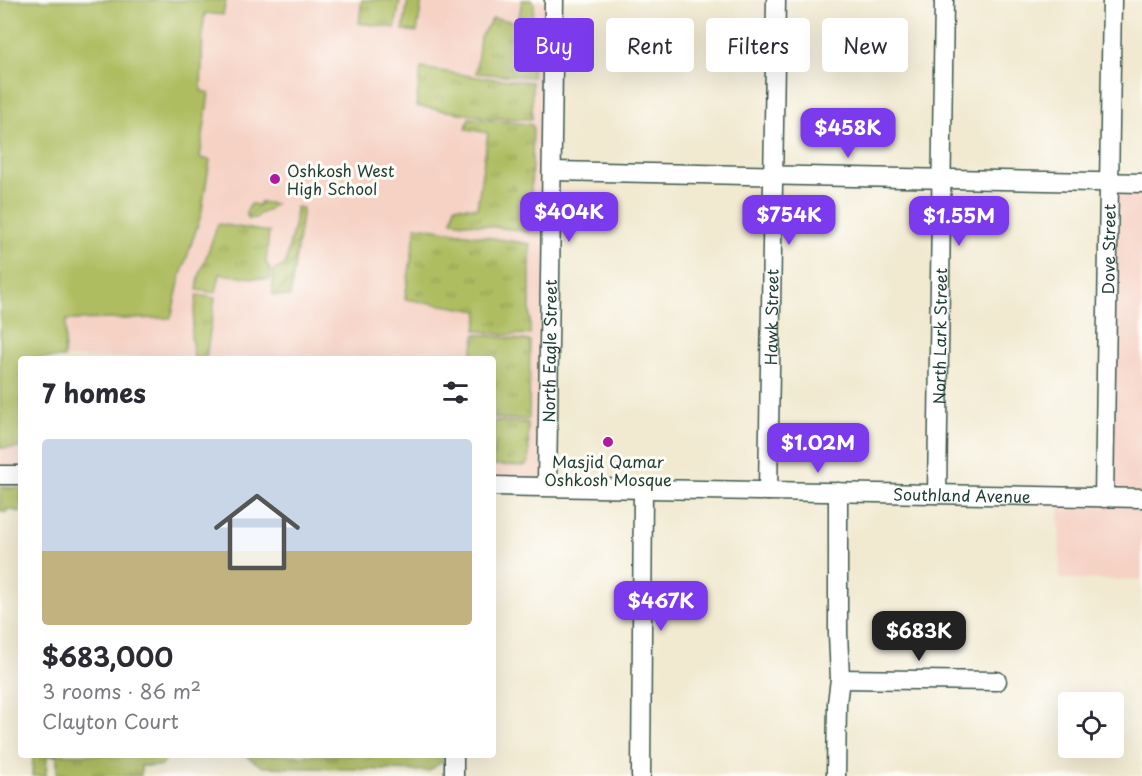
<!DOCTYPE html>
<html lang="en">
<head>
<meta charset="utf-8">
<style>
	:root { --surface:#fff; --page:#f7f7f7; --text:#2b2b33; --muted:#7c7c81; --line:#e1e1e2; --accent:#7c3aed }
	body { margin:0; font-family:"Playpen Sans",sans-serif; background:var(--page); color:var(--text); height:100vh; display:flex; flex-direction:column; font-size:22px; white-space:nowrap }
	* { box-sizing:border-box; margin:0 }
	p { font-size:20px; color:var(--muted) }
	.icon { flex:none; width:33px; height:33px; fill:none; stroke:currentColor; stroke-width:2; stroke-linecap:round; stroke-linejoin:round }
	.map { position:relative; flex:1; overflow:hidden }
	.sheet { position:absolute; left:18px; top:356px; width:478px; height:402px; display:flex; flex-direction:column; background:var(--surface); border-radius:6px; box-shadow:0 6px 24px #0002 }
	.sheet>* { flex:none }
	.banner { position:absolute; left:514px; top:18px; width:537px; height:54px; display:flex; gap:12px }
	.buttons { position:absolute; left:1058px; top:692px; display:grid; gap:12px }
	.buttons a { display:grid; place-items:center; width:66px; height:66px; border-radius:6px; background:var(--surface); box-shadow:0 6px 24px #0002; font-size:30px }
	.price { position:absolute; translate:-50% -51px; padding:0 14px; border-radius:12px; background:var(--accent); color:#fff; font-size:20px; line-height:39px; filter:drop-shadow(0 2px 3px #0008) }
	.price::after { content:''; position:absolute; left:50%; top:36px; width:18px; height:14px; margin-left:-9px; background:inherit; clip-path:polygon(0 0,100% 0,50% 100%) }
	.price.on { background:#222; color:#fff }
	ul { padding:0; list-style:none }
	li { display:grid; align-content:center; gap:12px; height:318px; padding:0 24px }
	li+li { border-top:2px solid var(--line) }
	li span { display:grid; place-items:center; height:186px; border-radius:6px; color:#555 }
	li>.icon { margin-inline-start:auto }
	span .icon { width:108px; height:108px; fill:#fffc; stroke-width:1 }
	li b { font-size:26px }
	h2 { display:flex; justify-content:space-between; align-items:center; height:72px; padding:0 24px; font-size:26px }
	.chip { padding:0 21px; border-radius:6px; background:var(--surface); box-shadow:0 6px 24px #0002; font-size:21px; line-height:54px }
	.chip.on { background:var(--accent); color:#fff }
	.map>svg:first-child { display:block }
	.built { fill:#f6d2c5 }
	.grass { fill:url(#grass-tufts); stroke:#667d4a; stroke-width:1.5 }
	.garden { fill:url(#garden-furrows); stroke:#667d4a; stroke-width:1.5 }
	.pitch { fill:#aebd60; stroke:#667d4a; stroke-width:1.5 }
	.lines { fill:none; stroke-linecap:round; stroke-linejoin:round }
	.minor-casing { stroke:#3e574b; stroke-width:21 }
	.minor { stroke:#fff; stroke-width:18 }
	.poi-dot { fill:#b5179e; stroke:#fdfcf7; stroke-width:2 }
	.labels { text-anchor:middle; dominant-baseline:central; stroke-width:6; stroke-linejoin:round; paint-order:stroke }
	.poi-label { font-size:16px; fill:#1f3d34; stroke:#fdfcf7; text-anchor:start }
	.street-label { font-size:16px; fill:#1f3d34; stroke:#fdfcf7 }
</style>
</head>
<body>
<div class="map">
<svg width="1142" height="776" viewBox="0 0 1142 776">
	<defs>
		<pattern id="grass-tufts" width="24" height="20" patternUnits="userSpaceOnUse" patternTransform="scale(1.5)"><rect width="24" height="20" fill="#aebd60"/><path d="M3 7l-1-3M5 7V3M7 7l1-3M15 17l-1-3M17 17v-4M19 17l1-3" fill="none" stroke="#8d9b50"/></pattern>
		<pattern id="garden-furrows" width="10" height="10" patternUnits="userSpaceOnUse" patternTransform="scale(1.5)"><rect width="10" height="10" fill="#aebd60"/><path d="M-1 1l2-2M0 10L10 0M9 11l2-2" fill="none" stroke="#8d9b50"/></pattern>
	</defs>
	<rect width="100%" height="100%" fill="#fdfcf7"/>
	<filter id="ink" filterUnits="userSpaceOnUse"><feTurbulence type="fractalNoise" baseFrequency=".0167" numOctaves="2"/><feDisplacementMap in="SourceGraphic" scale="12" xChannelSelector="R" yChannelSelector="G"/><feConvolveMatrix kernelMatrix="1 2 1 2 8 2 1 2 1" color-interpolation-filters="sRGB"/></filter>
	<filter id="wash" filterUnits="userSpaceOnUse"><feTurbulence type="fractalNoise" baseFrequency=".008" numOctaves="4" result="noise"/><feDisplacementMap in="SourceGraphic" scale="24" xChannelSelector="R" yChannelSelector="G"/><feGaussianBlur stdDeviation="1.35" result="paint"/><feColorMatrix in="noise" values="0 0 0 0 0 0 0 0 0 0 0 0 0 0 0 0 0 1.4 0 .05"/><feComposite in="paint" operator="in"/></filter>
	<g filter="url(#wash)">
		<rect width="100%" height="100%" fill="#f1e9d0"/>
		<g class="built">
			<polygon points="0,0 553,0 547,486 494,486 494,358 21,358 21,475 0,475"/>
			<polygon points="1109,183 1142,183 1142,580 1060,579 1059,497 1104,498"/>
		</g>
		<g class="grass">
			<polygon points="362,0 400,0 395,28 359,23"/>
			<polygon points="408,0 422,0 417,32 403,30"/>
			<polygon points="522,0 531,0 534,4 533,19 519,17"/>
			<polygon points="493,18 533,25 532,77 476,73 480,37"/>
			<polygon points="421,68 477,77 532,82 532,119 492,118 416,106"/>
			<polygon points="469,118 529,124 533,126 530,232 452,221 455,206 477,208 488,133 466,129"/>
			<polygon points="218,224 269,232 266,263 270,269 270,280 220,274 216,293 197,290 199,277"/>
			<polygon points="416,226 530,244 530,334 504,335 476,330 479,311 405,299"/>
			<polygon points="197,295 215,298 206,358 194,358 191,335"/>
			<polygon points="476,334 530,341 529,418 527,420 494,418 494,358 471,358"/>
			<polygon points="494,421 528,423 529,462 524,466 494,465"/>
			<polygon points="0,487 21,488 21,512 7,509 6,512 0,512"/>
			<polygon points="33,755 33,754 168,755 162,766 141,766 141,776 57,776 57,756 47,756 46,776 32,776"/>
			<polygon points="445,755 444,760 429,771 263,767 249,758 248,755"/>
		</g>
		<g class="garden">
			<path d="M 260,202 L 275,204 L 266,211 L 259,214 C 257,219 254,219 248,218 L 246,212 L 251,204 L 259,205 Z"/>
			<polygon points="296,207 303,208 290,297 273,295 273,271 285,265 295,221"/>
		</g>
		<polygon class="pitch" points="0,0 226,0 223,15 205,13 203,27 201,91 209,93 200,158 210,160 201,215 180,278 171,318 66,320 64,358 21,358 21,448 0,448"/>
	</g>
	<g filter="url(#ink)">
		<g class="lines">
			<defs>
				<g id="minor">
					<polyline points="553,171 1142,183"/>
					<polyline points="0,475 21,475"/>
					<path id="s1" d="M 494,486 L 1142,498"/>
					<path id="s2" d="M 547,486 L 554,0"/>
					<path id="s3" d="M 768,491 L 776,0"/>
					<path id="s4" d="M 937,494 L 944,0"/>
					<path id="s5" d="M 1104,498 L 1112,0"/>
					<polyline points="840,679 997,681"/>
					<polyline points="454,776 454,754"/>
					<polyline points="641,776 643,489"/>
					<polyline points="836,776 837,703 840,679 838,633 838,492"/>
				</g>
			</defs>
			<use href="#minor" class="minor-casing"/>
			<use href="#minor" class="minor"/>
		</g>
	</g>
	<g class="poi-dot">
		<circle cx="275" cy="179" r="6"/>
		<circle cx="608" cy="442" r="6"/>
	</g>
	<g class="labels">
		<g class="poi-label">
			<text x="287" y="170">Oshkosh West<tspan x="287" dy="18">High School</tspan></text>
			<text x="608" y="461" text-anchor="middle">Masjid Qamar<tspan x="608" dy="18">Oshkosh Mosque</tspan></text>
		</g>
		<g class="street-label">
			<text stroke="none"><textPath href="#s5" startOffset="249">Dove Street</textPath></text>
			<text stroke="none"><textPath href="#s3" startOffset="174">Hawk Street</textPath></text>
			<text stroke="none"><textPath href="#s4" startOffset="158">North Lark Street</textPath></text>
			<text stroke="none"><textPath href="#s2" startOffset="135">North Eagle Street</textPath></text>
			<text stroke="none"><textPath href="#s1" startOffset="468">Southland Avenue</textPath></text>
		</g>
	</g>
</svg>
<div class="buttons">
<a><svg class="icon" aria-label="locate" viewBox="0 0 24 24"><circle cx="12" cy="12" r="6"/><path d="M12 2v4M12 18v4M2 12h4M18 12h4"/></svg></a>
</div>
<b class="price" style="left:848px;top:159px">$458K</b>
<b class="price" style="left:569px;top:243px">$404K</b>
<b class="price" style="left:789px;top:246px">$754K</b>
<b class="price" style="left:959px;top:247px">$1.55M</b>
<b class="price" style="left:818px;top:474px">$1.02M</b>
<b class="price" style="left:661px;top:632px">$467K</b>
<b class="price on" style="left:919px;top:662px">$683K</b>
<div class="banner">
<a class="chip on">Buy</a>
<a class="chip">Rent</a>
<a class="chip">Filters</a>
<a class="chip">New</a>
</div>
<section class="sheet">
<h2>7 homes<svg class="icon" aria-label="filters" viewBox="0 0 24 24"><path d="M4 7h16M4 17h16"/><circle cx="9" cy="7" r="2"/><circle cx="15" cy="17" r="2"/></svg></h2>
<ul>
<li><span style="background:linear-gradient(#c9d6e8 60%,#c2b280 0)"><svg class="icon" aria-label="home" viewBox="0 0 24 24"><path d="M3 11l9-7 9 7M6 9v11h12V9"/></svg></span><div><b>$683,000</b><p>3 rooms · 86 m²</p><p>Clayton Court</p></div></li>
</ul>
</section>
</div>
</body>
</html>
